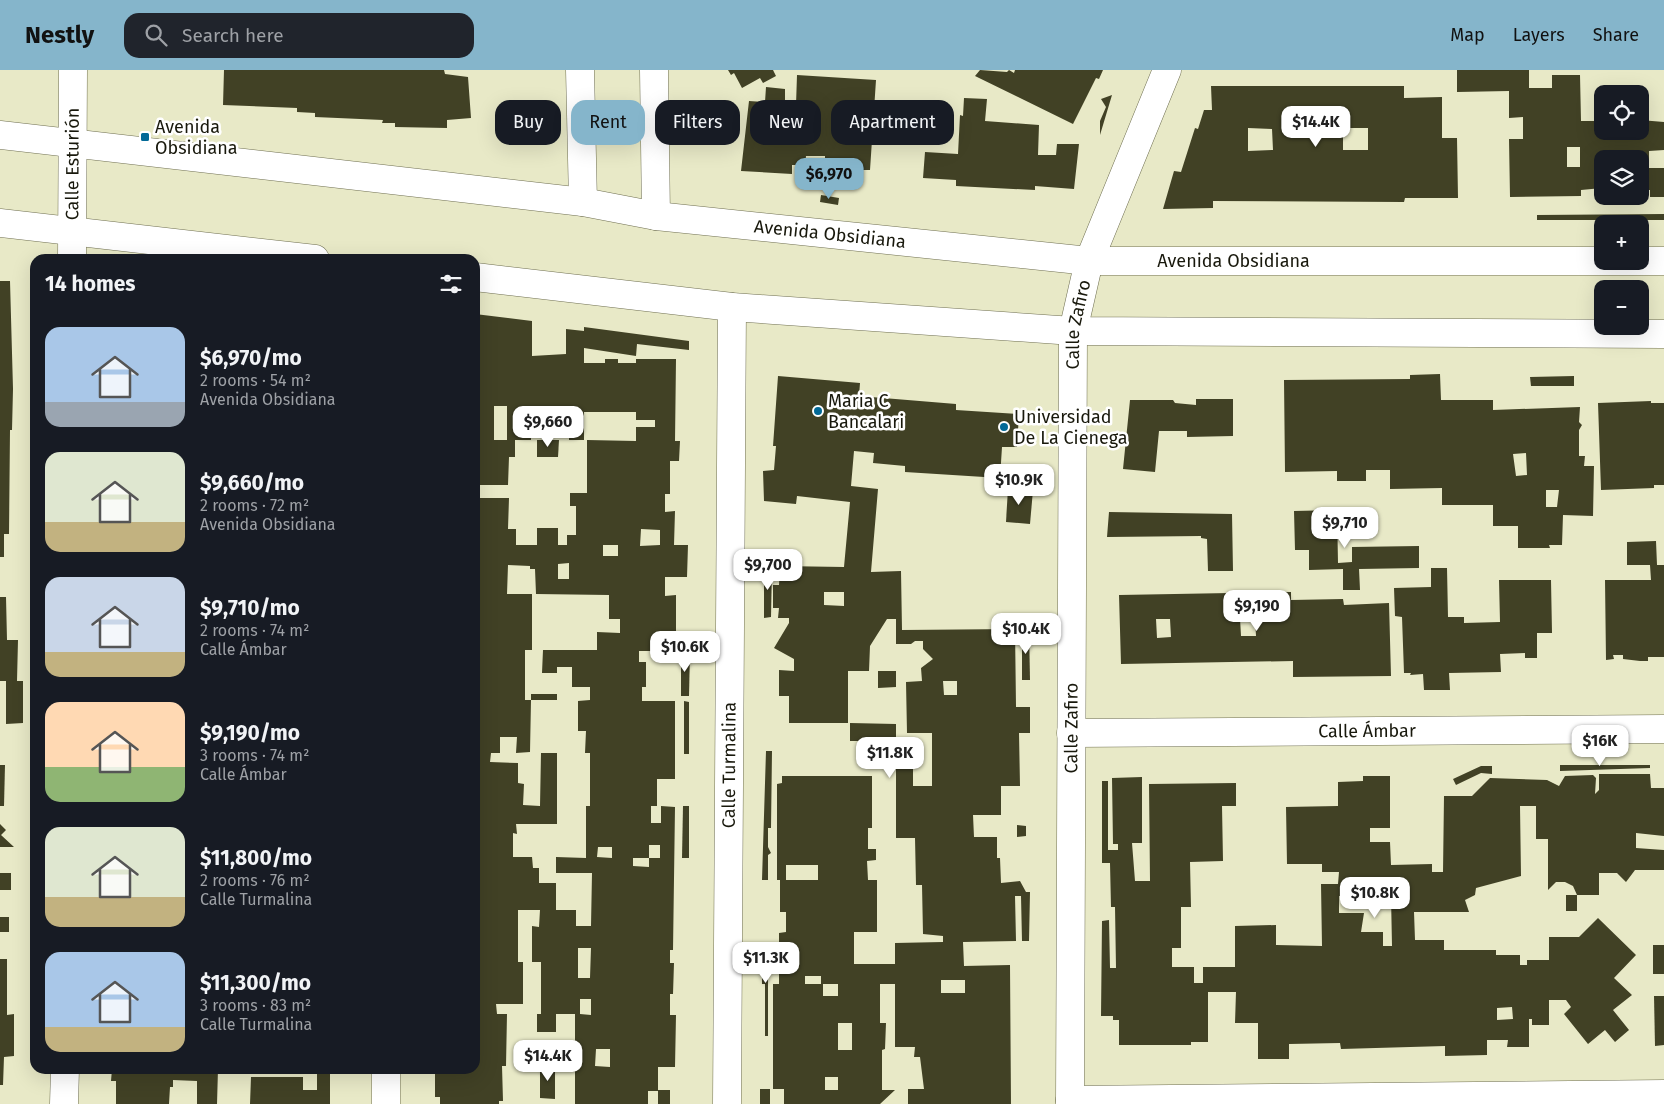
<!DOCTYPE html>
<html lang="en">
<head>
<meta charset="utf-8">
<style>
	:root { --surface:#171b24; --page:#20242c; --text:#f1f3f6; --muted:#9ea1a6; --accent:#85b5cb }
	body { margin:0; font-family:"Fira Sans",sans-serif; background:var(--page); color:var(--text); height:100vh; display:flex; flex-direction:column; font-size:19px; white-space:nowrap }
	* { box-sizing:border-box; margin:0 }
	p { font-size:16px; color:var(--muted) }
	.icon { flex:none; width:28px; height:28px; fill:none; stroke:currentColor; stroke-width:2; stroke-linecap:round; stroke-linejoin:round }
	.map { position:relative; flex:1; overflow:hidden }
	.drawer { position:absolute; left:30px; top:184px; width:450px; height:820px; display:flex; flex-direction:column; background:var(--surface); border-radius:15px; box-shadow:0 5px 20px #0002 }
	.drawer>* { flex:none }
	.top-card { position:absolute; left:495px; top:30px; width:475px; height:45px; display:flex; gap:10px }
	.fabs { position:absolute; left:1594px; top:15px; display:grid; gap:10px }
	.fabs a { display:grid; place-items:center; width:55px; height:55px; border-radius:10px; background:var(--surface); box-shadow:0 5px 20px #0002; font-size:25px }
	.price { position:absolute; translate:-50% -42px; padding:0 11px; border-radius:10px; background:#fff; color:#222; font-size:16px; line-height:32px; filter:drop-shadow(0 1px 2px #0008) }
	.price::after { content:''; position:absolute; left:50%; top:30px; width:15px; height:11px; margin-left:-8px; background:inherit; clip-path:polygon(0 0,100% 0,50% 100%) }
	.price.selected { background:var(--accent); color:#111 }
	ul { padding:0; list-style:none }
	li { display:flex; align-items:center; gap:15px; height:125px; padding:0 15px }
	li span { display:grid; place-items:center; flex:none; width:140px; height:100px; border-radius:15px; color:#555 }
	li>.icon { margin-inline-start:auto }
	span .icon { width:60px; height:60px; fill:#fffc; stroke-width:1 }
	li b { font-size:21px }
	h2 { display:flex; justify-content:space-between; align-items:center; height:60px; padding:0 15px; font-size:21px }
	.tag { padding:0 18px; border-radius:15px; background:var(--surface); box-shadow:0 5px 20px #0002; font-size:18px; line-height:45px }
	.tag.selected { background:var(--accent); color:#111 }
	header { display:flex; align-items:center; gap:30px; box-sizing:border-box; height:70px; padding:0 25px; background:var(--accent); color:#111 }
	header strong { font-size:24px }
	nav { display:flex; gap:28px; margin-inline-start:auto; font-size:18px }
	.search { width:350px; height:45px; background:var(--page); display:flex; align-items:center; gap:12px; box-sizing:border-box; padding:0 18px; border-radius:15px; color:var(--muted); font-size:19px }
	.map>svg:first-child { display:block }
	.building { fill:#414125; fill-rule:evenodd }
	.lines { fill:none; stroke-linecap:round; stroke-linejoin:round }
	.minor-casing { stroke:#707052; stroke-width:29 }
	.minor { stroke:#fff; stroke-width:28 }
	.poi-dot { fill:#026997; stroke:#fff; stroke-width:2 }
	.labels { text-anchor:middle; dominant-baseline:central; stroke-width:5; stroke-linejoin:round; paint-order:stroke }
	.poi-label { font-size:18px; fill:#18180c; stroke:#fff; text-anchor:start }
	.street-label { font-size:18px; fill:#18180c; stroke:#fff }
</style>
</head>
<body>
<header>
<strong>Nestly</strong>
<div class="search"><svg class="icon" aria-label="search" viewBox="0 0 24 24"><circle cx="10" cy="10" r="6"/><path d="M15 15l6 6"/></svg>Search here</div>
<nav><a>Map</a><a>Layers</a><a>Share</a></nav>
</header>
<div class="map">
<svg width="1664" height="1034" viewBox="0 0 1664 1034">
	<rect width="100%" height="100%" fill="#e8e9c7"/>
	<g class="building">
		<polygon points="224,0 444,0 445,4 468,7 471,48 447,50 447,58 395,57 395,53 382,53 383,50 315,47 315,43 297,42 297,38 223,35"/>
		<polygon points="728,0 773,0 776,6 763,13 760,8 742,18 734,3 731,5"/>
		<polygon points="980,0 1007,2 1009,0 1014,3 1015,0 1103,0 1099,9 1096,8 1073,54 975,6"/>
		<path d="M 1457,0 L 1529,0 L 1529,18 L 1552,18 L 1552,5 L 1580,5 L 1581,51 L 1602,51 L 1602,61 L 1640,61 L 1640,50 L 1664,52 L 1664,80 L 1649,81 L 1649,98 L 1664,98 L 1664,127 L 1650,127 L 1650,120 L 1640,120 L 1640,89 L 1602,89 L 1602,118 L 1581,120 L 1581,126 L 1510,127 L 1509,69 L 1523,69 L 1523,47 L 1509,48 L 1509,21 L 1457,22 ZM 1567,77 L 1580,77 L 1580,97 L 1567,97 Z"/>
		<polygon points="797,5 876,10 870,100 825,100 825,86 806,86 805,95 792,95 792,104 741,101 749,31 765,32 766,17 785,19 785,34 796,35"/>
		<path d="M 1211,16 L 1404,16 L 1404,28 L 1442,27 L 1442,68 L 1457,68 L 1458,128 L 1405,128 L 1404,132 L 1213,131 L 1213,138 L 1163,139 L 1174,101 L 1181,102 L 1195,58 L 1198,59 L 1204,40 L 1212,40 ZM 1248,58 L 1272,59 L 1273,80 L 1248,81 ZM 1343,58 L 1368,58 L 1368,80 L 1343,80 Z"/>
		<polygon points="1112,25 1100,65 1100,51 1106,37 1101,29"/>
		<polygon points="964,28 987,29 985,51 1039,55 1038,85 1056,85 1057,74 1079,74 1074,119 1035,116 1035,120 956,116 956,110 923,108 925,82 958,84 960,45 963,46"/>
		<polygon points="821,125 839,128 838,135 820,132"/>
		<polygon points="1664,144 1664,150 1537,150 1537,145"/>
		<polygon points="0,211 10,211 13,319 12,360 10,360 9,464 4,464 4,487 0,487"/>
		<path d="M 475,244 L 532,251 L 532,286 L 566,284 L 566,259 L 584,261 L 584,257 L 689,271 L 689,280 L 637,274 L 636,286 L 584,278 L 584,293 L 605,293 L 605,289 L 618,289 L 618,293 L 636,293 L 636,289 L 676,289 L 675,371 L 680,371 L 679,391 L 670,391 L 670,424 L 665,424 L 665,442 L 675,441 L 674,475 L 688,475 L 687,507 L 665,507 L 665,526 L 676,525 L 676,581 L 639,581 L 639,592 L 646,592 L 646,617 L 642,617 L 642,631 L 675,631 L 675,709 L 657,709 L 657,736 L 651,736 L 651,753 L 661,753 L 661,736 L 675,737 L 673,880 L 670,880 L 670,893 L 674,893 L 673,924 L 670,924 L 670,945 L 676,945 L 675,997 L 658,997 L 658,1021 L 648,1021 L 648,1034 L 575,1034 L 575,944 L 556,944 L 556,962 L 537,962 L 537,944 L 541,944 L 541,892 L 532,892 L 532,856 L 539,857 L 540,840 L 518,840 L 518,892 L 523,892 L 523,934 L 496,934 L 497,944 L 507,944 L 506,996 L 502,996 L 503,1031 L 499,1031 L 499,1034 L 440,1034 L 440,1027 L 435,1027 L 435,999 L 475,999 L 475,745 L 478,745 L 478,735 L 475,735 L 475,540 L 478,540 L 478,524 L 475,524 L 475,428 L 509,428 L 508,459 L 516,459 L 516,475 L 537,475 L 537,458 L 558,458 L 558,475 L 567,475 L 567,465 L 576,465 L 576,436 L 570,436 L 570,423 L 587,423 L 587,370 L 636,371 L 636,357 L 655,357 L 655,350 L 636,350 L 636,342 L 584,342 L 584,370 L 569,370 L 569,351 L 531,351 L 531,370 L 515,370 L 515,387 L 509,387 L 508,415 L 475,415 L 475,354 L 479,354 L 480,342 L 475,342 L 475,279 L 480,279 L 480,248 L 475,248 ZM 494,336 L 507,336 L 507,370 L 494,370 ZM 641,459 L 660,460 L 660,475 L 640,476 ZM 603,475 L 618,475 L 618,486 L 603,486 ZM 569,493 L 569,509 L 558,509 L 558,494 ZM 508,495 L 530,496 L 530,499 L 535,499 L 536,524 L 609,525 L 609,549 L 620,549 L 620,563 L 597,562 L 597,580 L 543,580 L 542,603 L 557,603 L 557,597 L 572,597 L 572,617 L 590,617 L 590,630 L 578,631 L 578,661 L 586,661 L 585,683 L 590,683 L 590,736 L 586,736 L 586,788 L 556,787 L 556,803 L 592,803 L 591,856 L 576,856 L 576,840 L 556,840 L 556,813 L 539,813 L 539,798 L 533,798 L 532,787 L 513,787 L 513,763 L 517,764 L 516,754 L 557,754 L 557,683 L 541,683 L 540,736 L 523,735 L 524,714 L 518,713 L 518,693 L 490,692 L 491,683 L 500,683 L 500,667 L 517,667 L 516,683 L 530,682 L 531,630 L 557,630 L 557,624 L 531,624 L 531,630 L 525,630 L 525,580 L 532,580 L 532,524 L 507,524 ZM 649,775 L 660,775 L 660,788 L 649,788 L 649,797 L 633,796 L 633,788 L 649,788 ZM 598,777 L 612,777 L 612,788 L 597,787 ZM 578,878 L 591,878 L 590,908 L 578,908 ZM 580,929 L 591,929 L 591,945 L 580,944 ZM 596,979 L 610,979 L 610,997 L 595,996 Z"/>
		<path d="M 1440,304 L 1441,330 L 1493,330 L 1493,340 L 1580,337 L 1579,352 L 1582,355 L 1579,360 L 1579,386 L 1585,386 L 1584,396 L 1594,396 L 1593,446 L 1563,445 L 1562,475 L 1549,475 L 1550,478 L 1518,478 L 1518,456 L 1493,456 L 1493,435 L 1442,435 L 1442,418 L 1390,419 L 1390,400 L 1366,400 L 1366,411 L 1337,411 L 1337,401 L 1285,402 L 1284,310 L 1410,309 L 1410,305 ZM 1526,383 L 1527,405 L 1516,406 L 1513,384 ZM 1546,420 L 1559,420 L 1557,437 L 1546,437 Z"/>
		<path d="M 778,306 L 860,313 L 859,326 L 956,334 L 956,340 L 1019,344 L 1017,377 L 1002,377 L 1000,408 L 905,402 L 905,396 L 873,393 L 874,383 L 854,381 L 851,416 L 878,419 L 871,502 L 901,501 L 902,560 L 1015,559 L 1016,637 L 1030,637 L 1030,663 L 1019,663 L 1020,716 L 1001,716 L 1001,745 L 973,745 L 974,767 L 997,767 L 997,788 L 1000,788 L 1001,813 L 1020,811 L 1026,822 L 1030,822 L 1029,871 L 1022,871 L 1021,826 L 1015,826 L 1016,871 L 963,872 L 964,896 L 1010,895 L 1011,1034 L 908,1034 L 908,1019 L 924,1019 L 920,987 L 914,987 L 915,977 L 895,977 L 895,914 L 880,914 L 880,953 L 886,953 L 885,979 L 882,980 L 882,1020 L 895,1020 L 880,1034 L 784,1034 L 784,1019 L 773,1019 L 773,914 L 779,914 L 779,863 L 786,862 L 786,842 L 780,842 L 780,810 L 777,810 L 777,714 L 782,713 L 782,706 L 872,706 L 872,758 L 868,758 L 868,779 L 876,779 L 876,790 L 867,791 L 868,810 L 877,810 L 877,862 L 854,862 L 854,894 L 895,894 L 895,873 L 943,872 L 943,866 L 923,864 L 922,815 L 916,815 L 915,768 L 896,768 L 896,678 L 913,679 L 913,716 L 932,716 L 932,663 L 907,663 L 906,612 L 922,611 L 921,598 L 933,589 L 923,579 L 923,571 L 915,571 L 911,574 L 896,574 L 896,549 L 887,549 L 870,576 L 869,601 L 848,601 L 848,653 L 789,653 L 789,626 L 779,626 L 779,600 L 794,601 L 794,589 L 774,578 L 789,553 L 789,548 L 778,548 L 779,538 L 773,538 L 773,515 L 779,515 L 780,496 L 844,497 L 850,432 L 797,426 L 796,434 L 764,431 L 763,401 L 774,400 L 776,376 L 773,376 ZM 824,522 L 844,522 L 844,536 L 824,535 ZM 943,611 L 957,611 L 957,625 L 944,625 ZM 786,795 L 818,795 L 818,810 L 786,810 ZM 805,906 L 821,906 L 821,914 L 838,914 L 838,926 L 823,926 L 823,914 L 805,914 ZM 941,910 L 965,910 L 965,923 L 941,923 ZM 838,953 L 852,953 L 852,980 L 838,980 ZM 825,1007 L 838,1007 L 838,1020 L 825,1020 Z"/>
		<polygon points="1574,306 1574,316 1531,316 1530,307"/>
		<polygon points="1196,329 1233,329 1233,366 1187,367 1187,361 1159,361 1155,402 1123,399 1130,330 1173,330 1175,333 1196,335"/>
		<polygon points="1651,331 1651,333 1664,333 1664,415 1654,415 1654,418 1601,420 1598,333"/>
		<polygon points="537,370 559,370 558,387 537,387"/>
		<polygon points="1008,418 1033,420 1030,454 1006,452"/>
		<polygon points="1337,440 1338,493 1352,492 1352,477 1419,476 1419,498 1359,499 1360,520 1343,520 1343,499 1309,500 1309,480 1295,480 1294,441"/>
		<polygon points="1109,442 1232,444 1233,501 1208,501 1207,469 1201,468 1201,466 1107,467"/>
		<polygon points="1656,471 1657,495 1664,495 1664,587 1648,587 1648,591 1640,591 1623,589 1623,585 1613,585 1614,589 1606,590 1605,510 1651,510 1650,495 1627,495 1627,472"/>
		<polygon points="772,496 771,547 764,548 764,497"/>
		<polygon points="1431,498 1447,498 1448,547 1464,547 1464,553 1500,552 1499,510 1551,510 1552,563 1537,563 1537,588 1525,588 1525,583 1500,584 1501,602 1449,603 1450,620 1424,620 1423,604 1410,605 1411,603 1404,603 1402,547 1395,546 1394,518 1431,517"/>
		<path d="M 1291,522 L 1291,530 L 1343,529 L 1344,535 L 1389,533 L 1391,606 L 1293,607 L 1293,591 L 1121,594 L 1119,525 ZM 1255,547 L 1256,566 L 1241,566 L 1240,548 ZM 1156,549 L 1170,549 L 1171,567 L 1157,568 Z"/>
		<polygon points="0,527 6,527 7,570 18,570 17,611 23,611 23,653 6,654 6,611 0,611"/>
		<polygon points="1022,558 1029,558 1030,610 1022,610"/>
		<polygon points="681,581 690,581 689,626 681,626"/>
		<polygon points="878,601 896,601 896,617 878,618"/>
		<polygon points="684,631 689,632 689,684 684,684"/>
		<polygon points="850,653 896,654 896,671 850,671"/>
		<polygon points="766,681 772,681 771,758 768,758 768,777 771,783 768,785 768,810 762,810"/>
		<polygon points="0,695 5,695 4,736 0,736"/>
		<polygon points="1560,695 1650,695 1650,698 1560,701"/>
		<polygon points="1481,696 1492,696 1492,704 1481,703 1456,715 1453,709"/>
		<path d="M 1599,704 L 1650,704 L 1651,718 L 1664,718 L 1664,766 L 1636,763 L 1636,778 L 1664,780 L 1664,800 L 1635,800 L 1626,812 L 1617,803 L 1599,803 L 1599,825 L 1577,825 L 1573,816 L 1565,812 L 1556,812 L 1548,820 L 1548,769 L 1536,769 L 1536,736 L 1520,736 L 1521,806 L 1476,818 L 1475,825 L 1465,830 L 1469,842 L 1414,842 L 1415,870 L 1444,870 L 1444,880 L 1496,880 L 1496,885 L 1520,885 L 1520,895 L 1527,895 L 1527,890 L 1549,890 L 1549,867 L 1579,867 L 1598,848 L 1636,885 L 1614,908 L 1632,925 L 1613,940 L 1629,960 L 1615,972 L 1605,960 L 1588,974 L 1564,944 L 1571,937 L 1566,930 L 1549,930 L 1549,955 L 1532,955 L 1532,949 L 1529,949 L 1529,977 L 1507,977 L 1508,970 L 1487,970 L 1487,985 L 1445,986 L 1445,976 L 1341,979 L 1340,973 L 1289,974 L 1289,989 L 1258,989 L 1258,953 L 1235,953 L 1236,922 L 1208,922 L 1208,972 L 1191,972 L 1191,975 L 1119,975 L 1119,950 L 1113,950 L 1113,946 L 1101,946 L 1102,851 L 1109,850 L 1110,898 L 1116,898 L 1115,837 L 1111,837 L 1110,793 L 1102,793 L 1102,711 L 1108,711 L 1108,780 L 1118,780 L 1118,774 L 1113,774 L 1112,708 L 1142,707 L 1142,773 L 1132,773 L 1135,811 L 1150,811 L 1149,714 L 1236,713 L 1236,736 L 1222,736 L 1223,791 L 1190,792 L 1191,837 L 1181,837 L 1181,878 L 1172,878 L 1172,897 L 1194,897 L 1194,913 L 1203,913 L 1203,897 L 1235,897 L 1235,856 L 1276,855 L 1276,875 L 1322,876 L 1321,814 L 1338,814 L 1339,802 L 1322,802 L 1322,794 L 1287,794 L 1286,737 L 1338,736 L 1338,712 L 1363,711 L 1363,706 L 1390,706 L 1390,758 L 1370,758 L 1370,772 L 1390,772 L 1391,795 L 1432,794 L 1432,802 L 1443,802 L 1444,726 L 1472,726 L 1490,708 L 1547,710 L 1559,716 L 1565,706 L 1593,705 L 1596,708 L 1595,724 L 1599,720 ZM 1339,826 L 1391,826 L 1392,876 L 1383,876 L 1383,862 L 1361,862 L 1364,843 L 1339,843 ZM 1512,937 L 1513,949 L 1497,950 L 1497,938 Z"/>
		<polygon points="683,736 689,736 689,788 682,788"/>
		<polygon points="0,754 6,760 1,765 14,777 0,777"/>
		<polygon points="1017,755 1026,756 1026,766 1017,767"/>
		<rect x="0" y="803" width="11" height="17"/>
		<rect x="1566" y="825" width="11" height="16"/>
		<rect x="0" y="847" width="9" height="15"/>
		<rect x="1653" y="875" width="11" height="29"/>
		<polygon points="765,876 771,882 768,885 768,966 765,966 765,914 762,914 762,881"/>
		<polygon points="0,889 7,889 7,945 14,944 14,986 4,987 3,1015 0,1015"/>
		<polygon points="1654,926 1664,926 1664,975 1655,976"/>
		<polygon points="540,996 555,996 555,1029 540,1028"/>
		<polygon points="112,999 218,999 217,1034 197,1034 197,1011 173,1010 173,1017 170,1017 169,1034 116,1034 116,1011 111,1011"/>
		<polygon points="317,999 330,999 330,1034 250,1034 251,1007 303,1007 303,1020 317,1020"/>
		<rect x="760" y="1019" width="10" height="15"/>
		<rect x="658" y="1020" width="12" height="14"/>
	</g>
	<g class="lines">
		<defs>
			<g id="minor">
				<polyline points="580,0 583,132"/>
				<polyline points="654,0 656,146"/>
				<path id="s1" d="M 0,65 L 583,132 L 656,146 L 1089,191 L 1664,191"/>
				<polyline points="0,153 315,189"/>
				<path id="s2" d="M 72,189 L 73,0"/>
				<polyline points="475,207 732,237 1073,261 1664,264"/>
				<path id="s3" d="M 1071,663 L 1664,659"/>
				<polyline points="1070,1030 1664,1024"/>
				<polyline points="64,1034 65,999"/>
				<polyline points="386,1034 386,999"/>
				<path id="s4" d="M 727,1034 L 732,237"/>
				<path id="s5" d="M 1070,1034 L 1073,261 L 1089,191 L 1167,0"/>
			</g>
		</defs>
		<use href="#minor" class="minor-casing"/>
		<use href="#minor" class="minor"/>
	</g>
	<g class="poi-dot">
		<rect x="140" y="62" width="10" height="10" rx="2.5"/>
		<circle cx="818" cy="341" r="5"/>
		<circle cx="1004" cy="357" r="5"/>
	</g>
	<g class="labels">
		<g class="poi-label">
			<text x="155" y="57">Avenida<tspan x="155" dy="21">Obsidiana</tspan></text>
			<text x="828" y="331">Maria C<tspan x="828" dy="21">Bancalari</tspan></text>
			<text x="1014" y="347">Universidad<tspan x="1014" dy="21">De La Cienega</tspan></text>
		</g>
		<g class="street-label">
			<text stroke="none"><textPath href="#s2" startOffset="95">Calle Esturión</textPath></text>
			<text stroke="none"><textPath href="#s1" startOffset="836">Avenida Obsidiana</textPath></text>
			<text stroke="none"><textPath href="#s1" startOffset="1241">Avenida Obsidiana</textPath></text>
			<text stroke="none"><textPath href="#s5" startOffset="780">Calle Zafiro</textPath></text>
			<text stroke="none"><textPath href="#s5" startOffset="376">Calle Zafiro</textPath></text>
			<text stroke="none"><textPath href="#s3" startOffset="296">Calle Ámbar</textPath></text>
			<text stroke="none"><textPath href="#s4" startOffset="339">Calle Turmalina</textPath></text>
		</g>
	</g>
</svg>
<div class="fabs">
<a><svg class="icon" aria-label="locate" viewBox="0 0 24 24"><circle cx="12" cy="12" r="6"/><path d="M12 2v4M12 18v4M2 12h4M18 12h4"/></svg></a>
<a><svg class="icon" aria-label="layers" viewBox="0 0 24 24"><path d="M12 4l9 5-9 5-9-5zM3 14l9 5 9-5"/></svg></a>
<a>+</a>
<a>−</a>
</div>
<b class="price" style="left:1316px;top:78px">$14.4K</b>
<b class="price selected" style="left:829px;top:130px">$6,970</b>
<b class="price" style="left:548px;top:378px">$9,660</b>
<b class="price" style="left:1019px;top:436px">$10.9K</b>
<b class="price" style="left:1345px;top:479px">$9,710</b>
<b class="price" style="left:768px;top:521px">$9,700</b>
<b class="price" style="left:1257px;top:562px">$9,190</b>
<b class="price" style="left:1026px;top:585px">$10.4K</b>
<b class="price" style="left:685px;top:603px">$10.6K</b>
<b class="price" style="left:1600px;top:697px">$16K</b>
<b class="price" style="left:890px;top:709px">$11.8K</b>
<b class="price" style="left:1375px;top:849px">$10.8K</b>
<b class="price" style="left:766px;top:914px">$11.3K</b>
<b class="price" style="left:548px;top:1012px">$14.4K</b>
<div class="top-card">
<a class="tag">Buy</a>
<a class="tag selected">Rent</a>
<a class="tag">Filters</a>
<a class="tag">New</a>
<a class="tag">Apartment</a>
</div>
<section class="drawer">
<h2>14 homes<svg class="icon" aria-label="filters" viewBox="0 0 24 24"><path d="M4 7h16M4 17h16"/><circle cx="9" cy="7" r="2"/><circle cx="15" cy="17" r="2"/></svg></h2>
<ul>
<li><span style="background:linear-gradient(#a9c7e8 75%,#9aa5b1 0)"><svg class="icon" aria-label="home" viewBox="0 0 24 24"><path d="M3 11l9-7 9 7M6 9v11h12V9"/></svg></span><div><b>$6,970/mo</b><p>2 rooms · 54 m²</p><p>Avenida Obsidiana</p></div></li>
<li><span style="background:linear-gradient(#dfe7d0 70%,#c2b280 0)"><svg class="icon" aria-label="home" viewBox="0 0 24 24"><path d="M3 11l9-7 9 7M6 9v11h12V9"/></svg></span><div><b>$9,660/mo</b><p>2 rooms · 72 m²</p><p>Avenida Obsidiana</p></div></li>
<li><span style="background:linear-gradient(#c9d6e8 75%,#c2b280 0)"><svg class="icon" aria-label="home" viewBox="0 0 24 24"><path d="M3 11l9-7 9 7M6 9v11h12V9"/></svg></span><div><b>$9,710/mo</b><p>2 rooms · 74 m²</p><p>Calle Ámbar</p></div></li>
<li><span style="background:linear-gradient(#ffd9b3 65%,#8fb573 0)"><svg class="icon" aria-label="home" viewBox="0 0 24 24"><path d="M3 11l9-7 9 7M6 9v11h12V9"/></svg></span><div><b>$9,190/mo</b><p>3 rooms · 74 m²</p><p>Calle Ámbar</p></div></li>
<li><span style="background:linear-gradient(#dfe7d0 70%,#c2b280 0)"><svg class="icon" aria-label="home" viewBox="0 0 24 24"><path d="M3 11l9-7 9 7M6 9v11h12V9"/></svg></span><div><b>$11,800/mo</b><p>2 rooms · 76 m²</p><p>Calle Turmalina</p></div></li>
<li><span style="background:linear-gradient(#a9c7e8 75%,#c2b280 0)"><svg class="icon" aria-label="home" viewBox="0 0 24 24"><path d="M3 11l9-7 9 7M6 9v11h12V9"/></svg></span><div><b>$11,300/mo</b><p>3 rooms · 83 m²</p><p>Calle Turmalina</p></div></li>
</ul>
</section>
</div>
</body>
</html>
